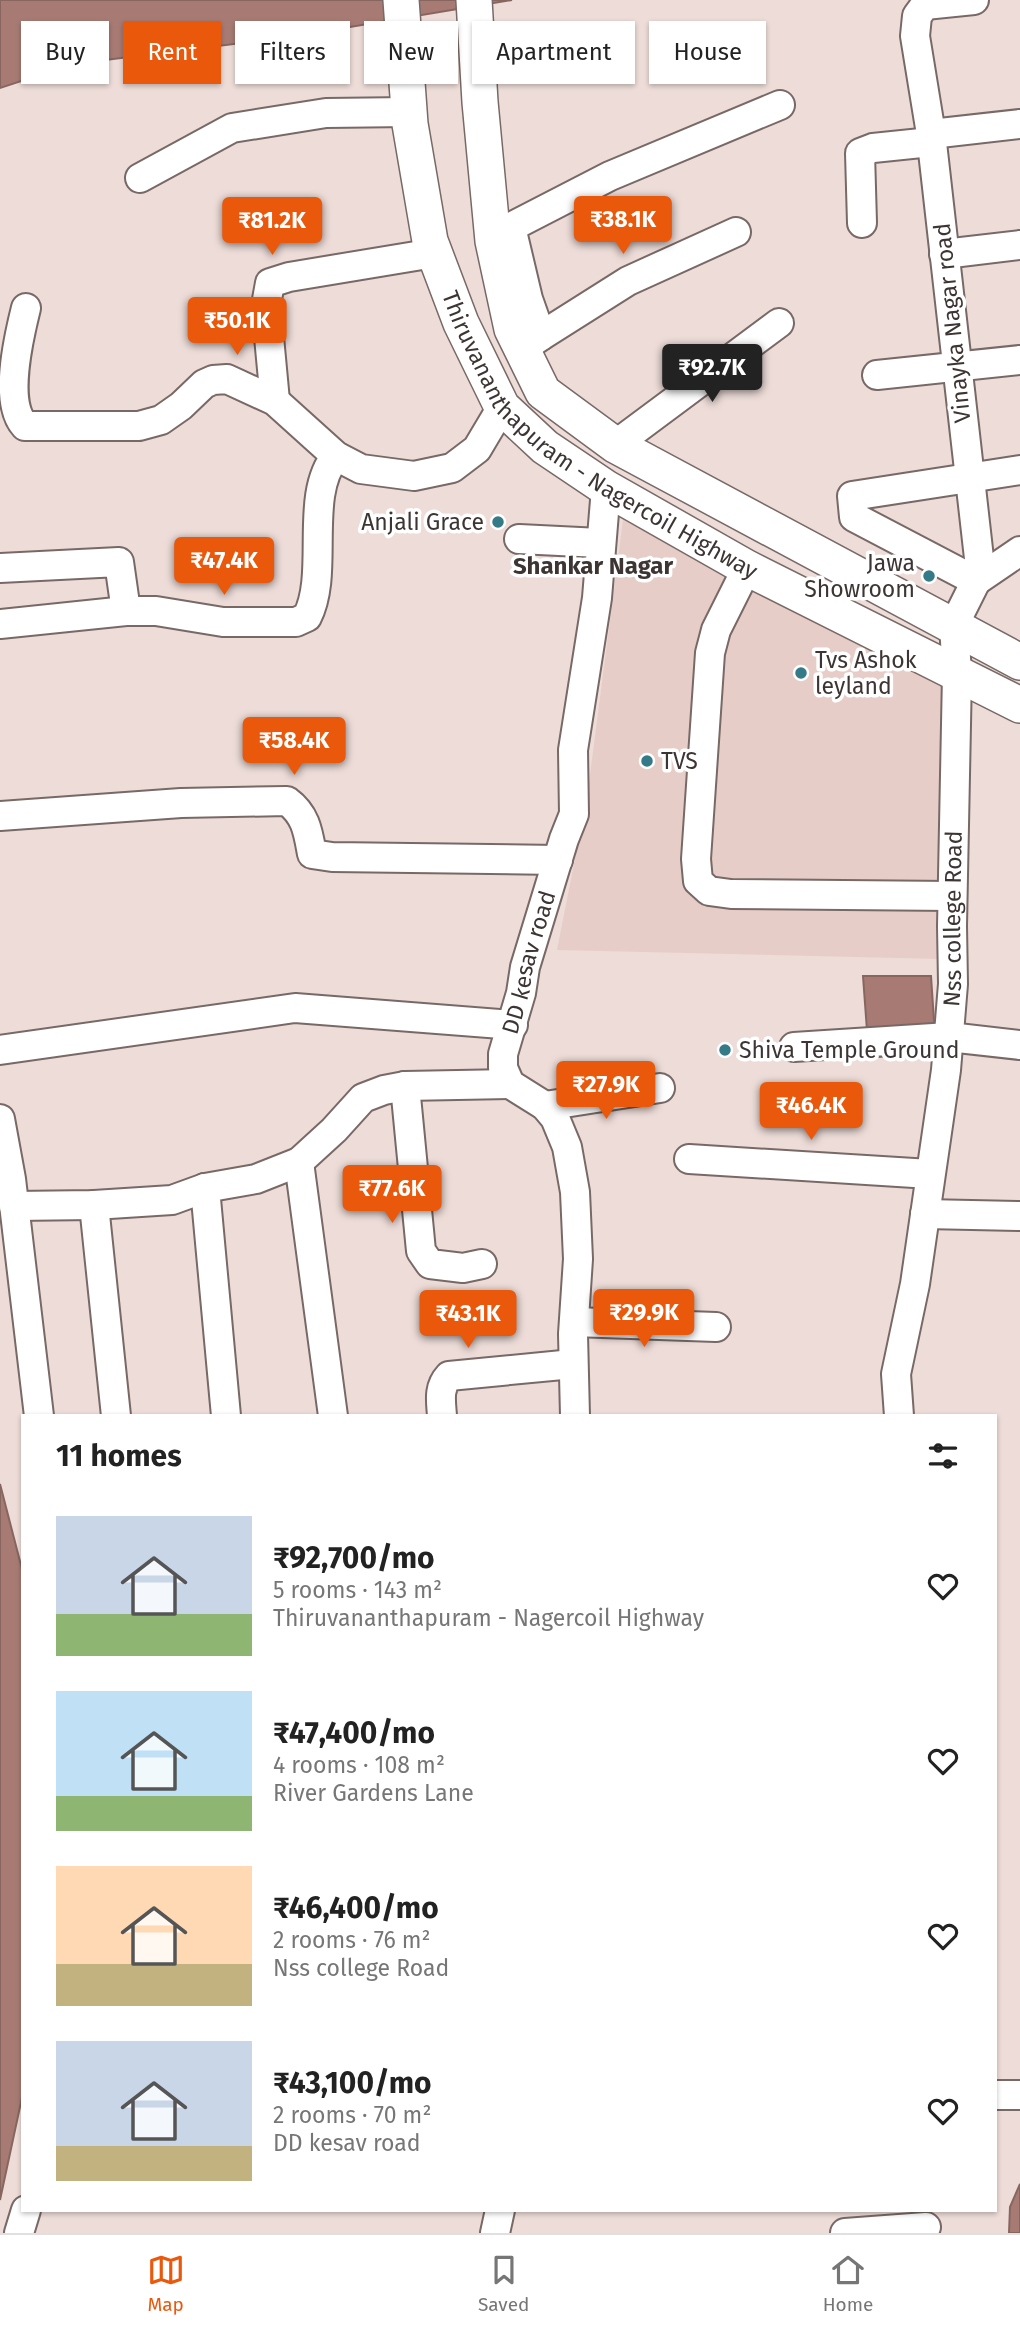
<!DOCTYPE html>
<html lang="en">
<head>
<meta charset="utf-8">
<style>
	:root { --surface:#fff; --page:#f6f6f6; --text:#222; --muted:#767676; --line:#e0e0e0; --accent:#ea580c }
	body { margin:0; font-family:"Fira Sans",sans-serif; background:var(--page); color:var(--text); height:100vh; display:flex; flex-direction:column; font-size:26px; white-space:nowrap }
	* { box-sizing:border-box; margin:0 }
	p { font-size:23px; color:var(--muted) }
	.icon { flex:none; width:38px; height:38px; fill:none; stroke:currentColor; stroke-width:2; stroke-linecap:round; stroke-linejoin:round }
	.map { position:relative; flex:1; overflow:hidden }
	.details { position:absolute; left:21px; top:1414px; width:976px; height:798px; display:flex; flex-direction:column; background:var(--surface); border-radius:0px; box-shadow:0 2px 5px #0004 }
	.details>* { flex:none }
	.guide { position:absolute; left:21px; top:21px; width:978px; height:63px; display:flex; gap:14px }
	.price { position:absolute; translate:-50% -60px; padding:0 16px; border-radius:7px; background:var(--accent); color:#fff; font-size:23px; line-height:46px; filter:drop-shadow(0 2px 4px #0008) }
	.price::after { content:''; position:absolute; left:50%; top:42px; width:21px; height:16px; margin-left:-10px; background:inherit; clip-path:polygon(0 0,100% 0,50% 100%) }
	.price.selected { background:#222; color:#fff }
	ul { padding:0; list-style:none }
	li { display:flex; align-items:center; gap:21px; height:175px; padding:0 35px }
	li span { display:grid; place-items:center; flex:none; width:196px; height:140px; border-radius:0px; color:#555 }
	li>.icon { margin-inline-start:auto }
	span .icon { width:84px; height:84px; fill:#fffc; stroke-width:1 }
	li b { font-size:30px }
	h2 { display:flex; justify-content:space-between; align-items:center; height:84px; padding:0 35px; font-size:30px }
	.chip { padding:0 24px; border-radius:0px; background:var(--surface); box-shadow:0 2px 5px #0004; font-size:24px; line-height:63px }
	.chip.selected { background:var(--accent); color:#fff }
	.dock { display:flex; justify-content:space-around; align-items:center; height:98px; border-top:2px solid var(--line); background:var(--surface); font-size:19px; color:var(--muted) }
	.dock a { display:grid; justify-items:center; gap:4px }
	.dock .selected { color:var(--accent) }
	.map>svg:first-child { display:block }
	.built { fill:#e7cdc8 }
	.water { fill:#a77b73; stroke:#876660; stroke-width:2 }
	.lines { fill:none; stroke-linecap:round; stroke-linejoin:round }
	.minor-casing { stroke:#786966; stroke-width:32 }
	.major-casing { stroke:#786966; stroke-width:38 }
	.minor { stroke:#fff; stroke-width:28 }
	.major { stroke:#fff; stroke-width:35 }
	.poi-dot { fill:#347a87; stroke:#fff; stroke-width:2.5 }
	.labels { text-anchor:middle; dominant-baseline:central; stroke-width:7; stroke-linejoin:round; paint-order:stroke }
	.street-label { font-size:23px; fill:#3c3533; stroke:#fff }
	.poi-label { font-size:23px; fill:#3c3533; stroke:#fff; text-anchor:start }
	.neighbourhood-label { font-size:24px; font-weight:bold; fill:#3c3533; stroke:#fff }
</style>
</head>
<body>
<div class="map">
<svg width="1020" height="2233" viewBox="0 0 1020 2233">
	<rect width="100%" height="100%" fill="#eddcd8"/>
	<polygon class="built" points="623,520 946,686 940,959 557,950 587,798"/>
	<g class="water">
		<polygon points="0,0 512,0 290,37 73,64 0,88"/>
		<polygon points="863,976 931,976 936,1051 869,1058"/>
		<polygon points="0,1484 23,1573 23,2093 0,2200"/>
		<polygon points="1020,2184 1020,2233 1009,2233 1010,2207"/>
	</g>
	<g class="lines">
		<defs>
			<g id="minor">
				<polyline points="931,134 1020,124"/>
				<polyline points="140,178 232,128 326,113 409,112"/>
				<polyline points="862,223 860,153 873,148 931,142"/>
				<polyline points="944,254 1020,245"/>
				<path d="M 26,308 C 19,336 3,403 25,426 L 139,426 L 161,420 L 181,406 L 204,384 L 213,380 L 227,379 L 275,401 L 336,456 L 361,469 L 414,476 L 452,468 L 477,449 L 502,407"/>
				<polyline points="541,336 628,281 736,232"/>
				<polyline points="522,349 541,336 528,299 511,227 610,176 780,105"/>
				<polyline points="877,375 1020,360"/>
				<polyline points="275,401 266,305 270,283 289,277 434,253"/>
				<polyline points="615,445 779,323"/>
				<polyline points="1020,470 852,496 854,517 976,581 1020,551"/>
				<polyline points="519,539 600,543"/>
				<polyline points="0,568 119,562 126,611"/>
				<polyline points="747,568 716,630 710,653 696,859 698,881 709,891 731,894 952,896"/>
				<path d="M 0,624 L 126,611 L 156,611 L 223,622 L 296,622 L 307,617 C 330,573 303,495 336,456"/>
				<path d="M 0,816 L 181,803 L 287,801 C 306,815 308,832 312,854 L 332,857 L 558,860"/>
				<polyline points="794,1047 949,1037 1020,1045"/>
				<polyline points="0,1050 295,1008 513,1025"/>
				<polyline points="405,1086 421,1251 430,1264 463,1268 482,1264"/>
				<polyline points="545,1106 660,1088"/>
				<polyline points="0,1119 11,1179 39,1416"/>
				<polyline points="689,1159 930,1174"/>
				<polyline points="299,1162 333,1416"/>
				<polyline points="205,1188 226,1416"/>
				<polyline points="94,1205 116,1416"/>
				<polyline points="14,1206 94,1205 172,1200 205,1188 256,1179 299,1162 334,1130 363,1098 384,1090 405,1086 510,1084"/>
				<polyline points="925,1214 1020,1216"/>
				<polyline points="574,1322 716,1327"/>
				<path d="M 442,1416 C 441,1401 438,1388 449,1376 L 573,1364"/>
				<path id="s1" d="M 575,1416 L 573,1334 L 578,1259 L 575,1192 L 567,1147 L 555,1118 L 545,1106 L 510,1084 L 503,1068 L 503,1054 L 521,993 L 525,967 L 564,839 L 574,814 L 573,750 L 597,598 L 606,488"/>
				<path id="s2" d="M 899,1416 L 896,1374 L 915,1284 L 946,1070 L 953,984 L 952,926 L 957,674 L 954,625 L 976,581 L 980,567 L 931,134 L 915,36 L 917,16 L 925,5 L 974,0"/>
				<polyline points="996,2095 1020,2095"/>
				<polyline points="19,2233 26,2210"/>
				<polyline points="495,2233 500,2210"/>
				<polyline points="845,2233 926,2227"/>
			</g>
			<g id="major">
				<path id="s3" d="M 401,0 L 410,124 L 430,241 L 461,323 L 502,407 L 545,447 L 606,488 L 747,568 L 1020,705"/>
				<polyline points="474,0 480,102 493,241 512,329 543,392 615,445 1020,662"/>
			</g>
		</defs>
		<use href="#minor" class="minor-casing"/>
		<use href="#major" class="major-casing"/>
		<use href="#minor" class="minor"/>
		<use href="#major" class="major"/>
	</g>
	<g class="poi-dot">
		<circle cx="498" cy="522" r="7"/>
		<circle cx="929" cy="576" r="7"/>
		<circle cx="801" cy="673" r="7"/>
		<circle cx="647" cy="761" r="7"/>
		<circle cx="725" cy="1050" r="7"/>
	</g>
	<g class="labels">
		<g class="street-label">
			<text transform="translate(952 323) rotate(-96)">Vinayka Nagar road</text>
			<text stroke="none"><textPath href="#s3" startOffset="513">Thiruvananthapuram - Nagercoil Highway</textPath></text>
			<text stroke="none"><textPath href="#s2" startOffset="502">Nss college Road</textPath></text>
			<text stroke="none"><textPath href="#s1" startOffset="485">DD kesav road</textPath></text>
		</g>
		<g class="poi-label">
			<text x="484" y="522" text-anchor="end">Anjali Grace</text>
			<text x="915" y="563" text-anchor="end">Jawa<tspan x="915" dy="26">Showroom</tspan></text>
			<text x="815" y="660">Tvs Ashok<tspan x="815" dy="26">leyland</tspan></text>
			<text x="661" y="761">TVS</text>
			<text x="739" y="1050">Shiva Temple Ground</text>
		</g>
		<g class="neighbourhood-label">
			<text x="593" y="566">Shankar Nagar</text>
		</g>
	</g>
</svg>
<b class="price" style="left:623px;top:256px">₹38.1K</b>
<b class="price" style="left:272px;top:257px">₹81.2K</b>
<b class="price" style="left:237px;top:357px">₹50.1K</b>
<b class="price selected" style="left:712px;top:404px">₹92.7K</b>
<b class="price" style="left:224px;top:597px">₹47.4K</b>
<b class="price" style="left:294px;top:777px">₹58.4K</b>
<b class="price" style="left:606px;top:1121px">₹27.9K</b>
<b class="price" style="left:811px;top:1142px">₹46.4K</b>
<b class="price" style="left:392px;top:1225px">₹77.6K</b>
<b class="price" style="left:644px;top:1349px">₹29.9K</b>
<b class="price" style="left:468px;top:1350px">₹43.1K</b>
<div class="guide">
<a class="chip">Buy</a>
<a class="chip selected">Rent</a>
<a class="chip">Filters</a>
<a class="chip">New</a>
<a class="chip">Apartment</a>
<a class="chip">House</a>
</div>
<section class="details">
<h2>11 homes<svg class="icon" aria-label="filters" viewBox="0 0 24 24"><path d="M4 7h16M4 17h16"/><circle cx="9" cy="7" r="2"/><circle cx="15" cy="17" r="2"/></svg></h2>
<ul>
<li><span style="background:linear-gradient(#c9d6e8 70%,#8fb573 0)"><svg class="icon" aria-label="home" viewBox="0 0 24 24"><path d="M3 11l9-7 9 7M6 9v11h12V9"/></svg></span><div><b>₹92,700/mo</b><p>5 rooms · 143 m²</p><p>Thiruvananthapuram - Nagercoil Highway</p></div><svg class="icon" aria-label="heart" viewBox="0 0 24 24"><path d="M12 20l-8-8c-3-5 5-10 8-4 3-6 11-1 8 4z"/></svg></li>
<li><span style="background:linear-gradient(#bfe0f5 75%,#8fb573 0)"><svg class="icon" aria-label="home" viewBox="0 0 24 24"><path d="M3 11l9-7 9 7M6 9v11h12V9"/></svg></span><div><b>₹47,400/mo</b><p>4 rooms · 108 m²</p><p>River Gardens Lane</p></div><svg class="icon" aria-label="heart" viewBox="0 0 24 24"><path d="M12 20l-8-8c-3-5 5-10 8-4 3-6 11-1 8 4z"/></svg></li>
<li><span style="background:linear-gradient(#ffd9b3 70%,#c2b280 0)"><svg class="icon" aria-label="home" viewBox="0 0 24 24"><path d="M3 11l9-7 9 7M6 9v11h12V9"/></svg></span><div><b>₹46,400/mo</b><p>2 rooms · 76 m²</p><p>Nss college Road</p></div><svg class="icon" aria-label="heart" viewBox="0 0 24 24"><path d="M12 20l-8-8c-3-5 5-10 8-4 3-6 11-1 8 4z"/></svg></li>
<li><span style="background:linear-gradient(#c9d6e8 75%,#c2b280 0)"><svg class="icon" aria-label="home" viewBox="0 0 24 24"><path d="M3 11l9-7 9 7M6 9v11h12V9"/></svg></span><div><b>₹43,100/mo</b><p>2 rooms · 70 m²</p><p>DD kesav road</p></div><svg class="icon" aria-label="heart" viewBox="0 0 24 24"><path d="M12 20l-8-8c-3-5 5-10 8-4 3-6 11-1 8 4z"/></svg></li>
</ul>
</section>
</div>
<nav class="dock">
<a class="selected"><svg class="icon" aria-label="map" viewBox="0 0 24 24"><path d="M3 6l6-2 6 2 6-2v14l-6 2-6-2-6 2zM9 4v14M15 6v14"/></svg>Map</a>
<a><svg class="icon" aria-label="saved" viewBox="0 0 24 24"><path d="M7 4h10v16l-5-4-5 4z"/></svg>Saved</a>
<a><svg class="icon" aria-label="home" viewBox="0 0 24 24"><path d="M3 11l9-7 9 7M6 9v11h12V9"/></svg>Home</a>
</nav>
</body>
</html>
